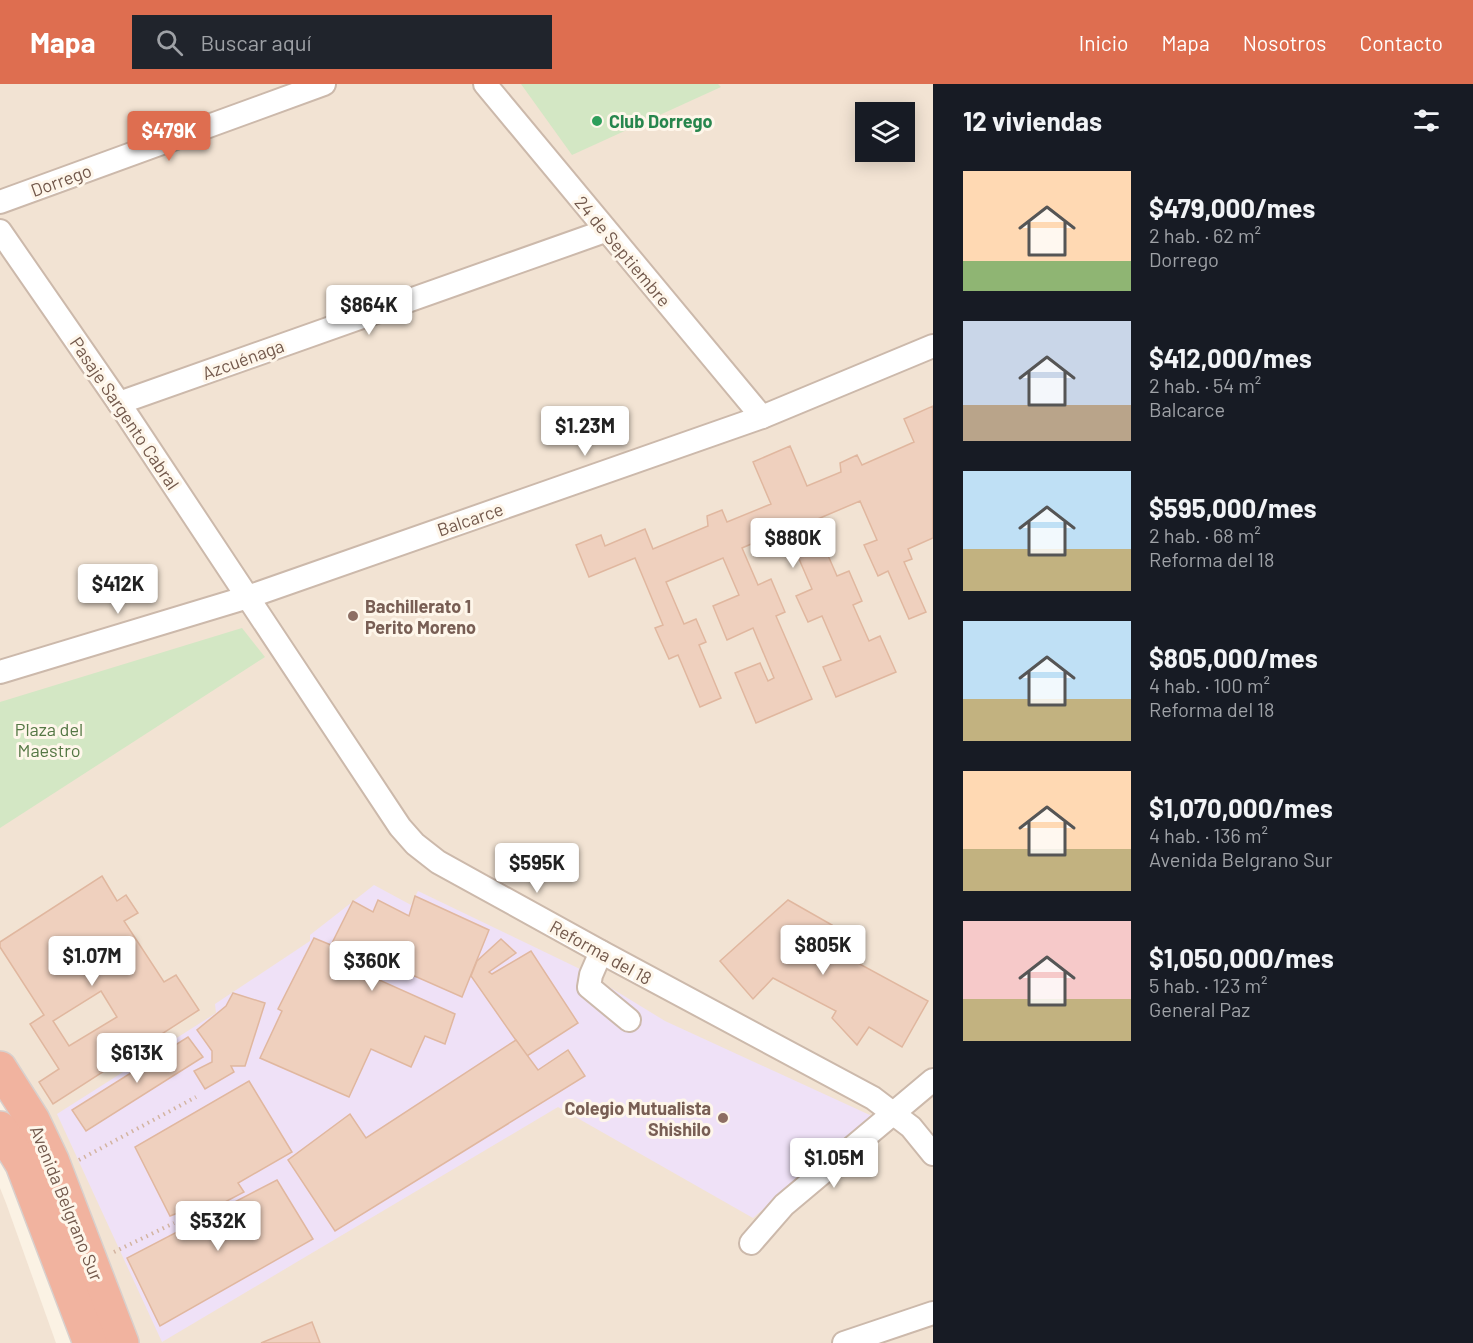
<!DOCTYPE html>
<html lang="es">
<head>
<meta charset="utf-8">
<style>
	:root { --surface:#171b24; --page:#20242c; --text:#f1f3f6; --muted:#9ea1a6; --accent:#de6e50 }
	body { margin:0; font-family:Barlow,sans-serif; background:var(--page); color:var(--text); height:100vh; display:flex; flex-direction:column; font-size:22px; white-space:nowrap }
	* { box-sizing:border-box; margin:0 }
	p { font-size:20px; color:var(--muted) }
	.icon { flex:none; width:33px; height:33px; fill:none; stroke:currentColor; stroke-width:2; stroke-linecap:round; stroke-linejoin:round }
	.map { position:relative; flex:1; overflow:hidden }
	.sheet { display:flex; flex-direction:column; background:var(--surface); width:540px }
	.sheet>* { flex:none }
	.fabs { position:absolute; left:855px; top:18px; display:grid; gap:12px }
	.fabs a { display:grid; place-items:center; width:60px; height:60px; border-radius:0px; background:var(--surface); box-shadow:0 3px 15px #0003; font-size:30px }
	.price { position:absolute; translate:-50% -51px; padding:0 14px; border-radius:6px; background:#fff; color:#222; font-size:20px; line-height:39px; filter:drop-shadow(0 2px 3px #0008) }
	.price::after { content:''; position:absolute; left:50%; top:36px; width:18px; height:14px; margin-left:-9px; background:inherit; clip-path:polygon(0 0,100% 0,50% 100%) }
	.price.active { background:var(--accent); color:#fff }
	ul { padding:0; list-style:none }
	li { display:flex; align-items:center; gap:18px; height:150px; padding:0 30px }
	li span { display:grid; place-items:center; flex:none; width:168px; height:120px; border-radius:0px; color:#555 }
	li>.icon { margin-inline-start:auto }
	span .icon { width:72px; height:72px; fill:#fffc; stroke-width:1 }
	li b { font-size:26px }
	h2 { display:flex; justify-content:space-between; align-items:center; height:72px; padding:0 30px; font-size:26px }
	header { display:flex; align-items:center; gap:36px; box-sizing:border-box; height:84px; padding:0 30px; background:var(--accent); color:#fff }
	header strong { font-size:28px }
	nav { display:flex; gap:33px; margin-inline-start:auto; font-size:21px }
	.search { width:420px; height:54px; background:var(--page); display:flex; align-items:center; gap:15px; box-sizing:border-box; padding:0 21px; border-radius:0px; color:var(--muted); font-size:22px }
	main { display:flex; flex:1; min-height:0 }
	.map>svg:first-child { display:block }
	.residential { fill:#f2e3d3; fill-rule:evenodd }
	.education { fill:#efe1f7 }
	.green { fill:#d3e7c4 }
	.building { fill:#efd0be; stroke:#e0b79f; stroke-width:1.5; fill-rule:evenodd }
	.lines { fill:none; stroke-linecap:round; stroke-linejoin:round }
	.minor-casing { stroke:#ccb9ab; stroke-width:26 }
	.highway-casing { stroke:#d8d0cd; stroke-width:36 }
	.path { stroke:#d3b4a1; stroke-width:4; stroke-dasharray:1.5 4.5; stroke-linecap:butt }
	.minor { stroke:#fff; stroke-width:22 }
	.highway { stroke:#f1b39f; stroke-width:33 }
	.leisure-dot { fill:#2e9e5b; stroke:#fef6ea; stroke-width:2 }
	.education-dot { fill:#8d6e63; stroke:#fef6ea; stroke-width:2 }
	.labels { text-anchor:middle; dominant-baseline:central; stroke-width:6; stroke-linejoin:round; paint-order:stroke }
	.leisure-label { font-size:18px; font-weight:bold; fill:#27864d; stroke:#fef6ea; text-anchor:start }
	.street-label { font-size:18px; fill:#72584b; stroke:#fef6ea }
	.education-label { font-size:18px; font-weight:bold; fill:#785e54; stroke:#fef6ea; text-anchor:start }
	.park-label { font-size:18px; fill:#547744; stroke:#fef6ea }
</style>
</head>
<body>
<header>
<strong>Mapa</strong>
<div class="search"><svg class="icon" aria-label="search" viewBox="0 0 24 24"><circle cx="10" cy="10" r="6"/><path d="M15 15l6 6"/></svg>Buscar aquí</div>
<nav><a>Inicio</a><a>Mapa</a><a>Nosotros</a><a>Contacto</a></nav>
</header>
<main>
<div class="map">
<svg width="933" height="1259" viewBox="0 0 933 1259">
	<rect width="100%" height="100%" fill="#fbf2e4"/>
	<g class="residential">
		<path d="M 0,0 L 933,0 L 933,1259 L 129,1259 L 0,978 ZM 866,28 L 904,28 L 904,68 L 866,68 Z"/>
		<polygon points="0,1104 6,1119 56,1259 0,1259"/>
	</g>
	<polygon class="education" points="374,801 411,821 418,807 580,885 665,937 872,1032 753,1134 558,1023 162,1258 57,1030 216,929 215,920 310,857 310,851"/>
	<g class="green">
		<polygon points="521,0 718,0 721,3 572,71"/>
		<polygon points="242,544 265,573 0,744 0,618"/>
	</g>
	<g class="building">
		<polygon points="933,322 933,454 908,465 912,475 904,478 926,528 909,535 888,487 878,492 864,461 877,456 860,417 813,437 837,492 849,487 862,517 853,521 869,557 880,552 896,588 836,613 823,583 841,576 822,532 808,538 796,512 812,505 786,445 742,464 758,501 771,495 785,528 776,532 812,615 756,639 735,589 760,579 768,597 774,594 753,544 727,556 713,522 739,511 723,474 666,498 684,540 696,535 706,558 699,561 721,614 700,623 678,571 669,575 655,544 663,541 635,474 589,493 576,461 601,451 605,462 645,445 653,465 708,442 707,432 722,426 727,438 771,420 753,378 790,362 807,402 841,388 840,379 857,371 862,381 914,358 904,335"/>
		<path d="M 102,792 L 117,817 L 126,811 L 138,829 L 124,837 L 164,898 L 176,891 L 199,926 L 53,1020 L 39,998 L 59,985 L 30,940 L 44,931 L 0,863 L 0,858 ZM 101,907 L 117,933 L 69,962 L 53,937 Z"/>
		<polygon points="415,812 489,846 462,913 376,875 368,891 455,930 445,960 425,952 411,983 371,965 349,1013 260,974 282,927 278,925 314,854 331,861 353,817 373,828 378,816 409,832"/>
		<polygon points="788,816 832,841 819,858 928,917 902,963 869,943 857,961 832,934 836,927 773,894 753,915 720,877"/>
		<polygon points="501,855 516,869 489,888 492,890 531,867 578,939 527,972 471,892 477,877"/>
		<polygon points="233,909 265,919 245,982 231,982 234,988 205,1005 194,987 212,978 212,967 197,946 226,922"/>
		<polygon points="188,953 203,973 86,1047 72,1026"/>
		<polygon points="516,956 538,986 568,966 585,992 335,1147 288,1076 350,1030 366,1054"/>
		<polygon points="249,997 292,1068 238,1099 244,1108 189,1137 183,1127 170,1132 135,1063"/>
		<polygon points="277,1096 313,1155 160,1242 127,1174"/>
		<polygon points="312,1238 320,1259 261,1259"/>
	</g>
	<g class="lines">
		<defs>
			<g id="minor">
				<polyline points="485,0 762,333"/>
				<polyline points="0,118 324,0"/>
				<polyline points="0,147 119,319 400,743 415,760 438,778 601,868 873,1014 911,1043 933,1070"/>
				<polyline points="119,319 605,147"/>
				<polyline points="0,588 248,513 762,333 933,262"/>
				<polyline points="601,868 591,891 589,903 629,936"/>
				<polyline points="751,1159 784,1121 933,996"/>
				<polyline points="844,1259 933,1229"/>
			</g>
			<g id="highway">
				<polyline points="0,984 33,1036 52,1076 122,1259"/>
				<polyline points="0,1044 22,1080 90,1259"/>
			</g>
		</defs>
		<use href="#minor" class="minor-casing"/>
		<use href="#highway" class="highway-casing"/>
		<g class="path">
			<polyline points="79,1076 196,1013"/>
			<polyline points="114,1168 174,1139"/>
		</g>
		<use href="#minor" class="minor"/>
		<use href="#highway" class="highway"/>
	</g>
	<circle class="leisure-dot" cx="597" cy="37" r="6"/>
	<g class="education-dot">
		<circle cx="353" cy="532" r="6"/>
		<circle cx="723" cy="1034" r="6"/>
	</g>
	<g class="labels">
		<g class="leisure-label">
			<text x="609" y="37">Club Dorrego</text>
		</g>
		<g class="street-label">
			<text transform="translate(61 96) rotate(-20)">Dorrego</text>
			<text transform="translate(623 167) rotate(50)">24 de Septiembre</text>
			<text transform="translate(243 275) rotate(-20)">Azcuénaga</text>
			<text transform="translate(125 329) rotate(56)">Pasaje Sargento Cabral</text>
			<text transform="translate(470 435) rotate(-19)">Balcarce</text>
			<text transform="translate(601 868) rotate(29)">Reforma del 18</text>
			<text transform="translate(67 1119) rotate(68)">Avenida Belgrano Sur</text>
		</g>
		<g class="education-label">
			<text x="365" y="522">Bachillerato 1<tspan x="365" dy="21">Perito Moreno</tspan></text>
			<text x="711" y="1024" text-anchor="end">Colegio Mutualista<tspan x="711" dy="21">Shishilo</tspan></text>
		</g>
		<g class="park-label">
			<text x="49" y="645">Plaza del<tspan x="49" dy="21">Maestro</tspan></text>
		</g>
	</g>
</svg>
<div class="fabs">
<a><svg class="icon" aria-label="layers" viewBox="0 0 24 24"><path d="M12 4l9 5-9 5-9-5zM3 14l9 5 9-5"/></svg></a>
</div>
<b class="price active" style="left:169px;top:78px">$479K</b>
<b class="price" style="left:369px;top:252px">$864K</b>
<b class="price" style="left:585px;top:373px">$1.23M</b>
<b class="price" style="left:793px;top:485px">$880K</b>
<b class="price" style="left:118px;top:531px">$412K</b>
<b class="price" style="left:537px;top:810px">$595K</b>
<b class="price" style="left:823px;top:892px">$805K</b>
<b class="price" style="left:92px;top:903px">$1.07M</b>
<b class="price" style="left:372px;top:908px">$360K</b>
<b class="price" style="left:137px;top:1000px">$613K</b>
<b class="price" style="left:834px;top:1105px">$1.05M</b>
<b class="price" style="left:218px;top:1168px">$532K</b>
</div>
<section class="sheet">
<h2>12 viviendas<svg class="icon" aria-label="filters" viewBox="0 0 24 24"><path d="M4 7h16M4 17h16"/><circle cx="9" cy="7" r="2"/><circle cx="15" cy="17" r="2"/></svg></h2>
<ul>
<li><span style="background:linear-gradient(#ffd9b3 75%,#8fb573 0)"><svg class="icon" aria-label="home" viewBox="0 0 24 24"><path d="M3 11l9-7 9 7M6 9v11h12V9"/></svg></span><div><b>$479,000/mes</b><p>2 hab. · 62 m²</p><p>Dorrego</p></div></li>
<li><span style="background:linear-gradient(#c9d6e8 70%,#b9a48a 0)"><svg class="icon" aria-label="home" viewBox="0 0 24 24"><path d="M3 11l9-7 9 7M6 9v11h12V9"/></svg></span><div><b>$412,000/mes</b><p>2 hab. · 54 m²</p><p>Balcarce</p></div></li>
<li><span style="background:linear-gradient(#bfe0f5 65%,#c2b280 0)"><svg class="icon" aria-label="home" viewBox="0 0 24 24"><path d="M3 11l9-7 9 7M6 9v11h12V9"/></svg></span><div><b>$595,000/mes</b><p>2 hab. · 68 m²</p><p>Reforma del 18</p></div></li>
<li><span style="background:linear-gradient(#bfe0f5 65%,#c2b280 0)"><svg class="icon" aria-label="home" viewBox="0 0 24 24"><path d="M3 11l9-7 9 7M6 9v11h12V9"/></svg></span><div><b>$805,000/mes</b><p>4 hab. · 100 m²</p><p>Reforma del 18</p></div></li>
<li><span style="background:linear-gradient(#ffd9b3 65%,#c2b280 0)"><svg class="icon" aria-label="home" viewBox="0 0 24 24"><path d="M3 11l9-7 9 7M6 9v11h12V9"/></svg></span><div><b>$1,070,000/mes</b><p>4 hab. · 136 m²</p><p>Avenida Belgrano Sur</p></div></li>
<li><span style="background:linear-gradient(#f6c9c9 65%,#c2b280 0)"><svg class="icon" aria-label="home" viewBox="0 0 24 24"><path d="M3 11l9-7 9 7M6 9v11h12V9"/></svg></span><div><b>$1,050,000/mes</b><p>5 hab. · 123 m²</p><p>General Paz</p></div></li>
</ul>
</section>
</main>
</body>
</html>
